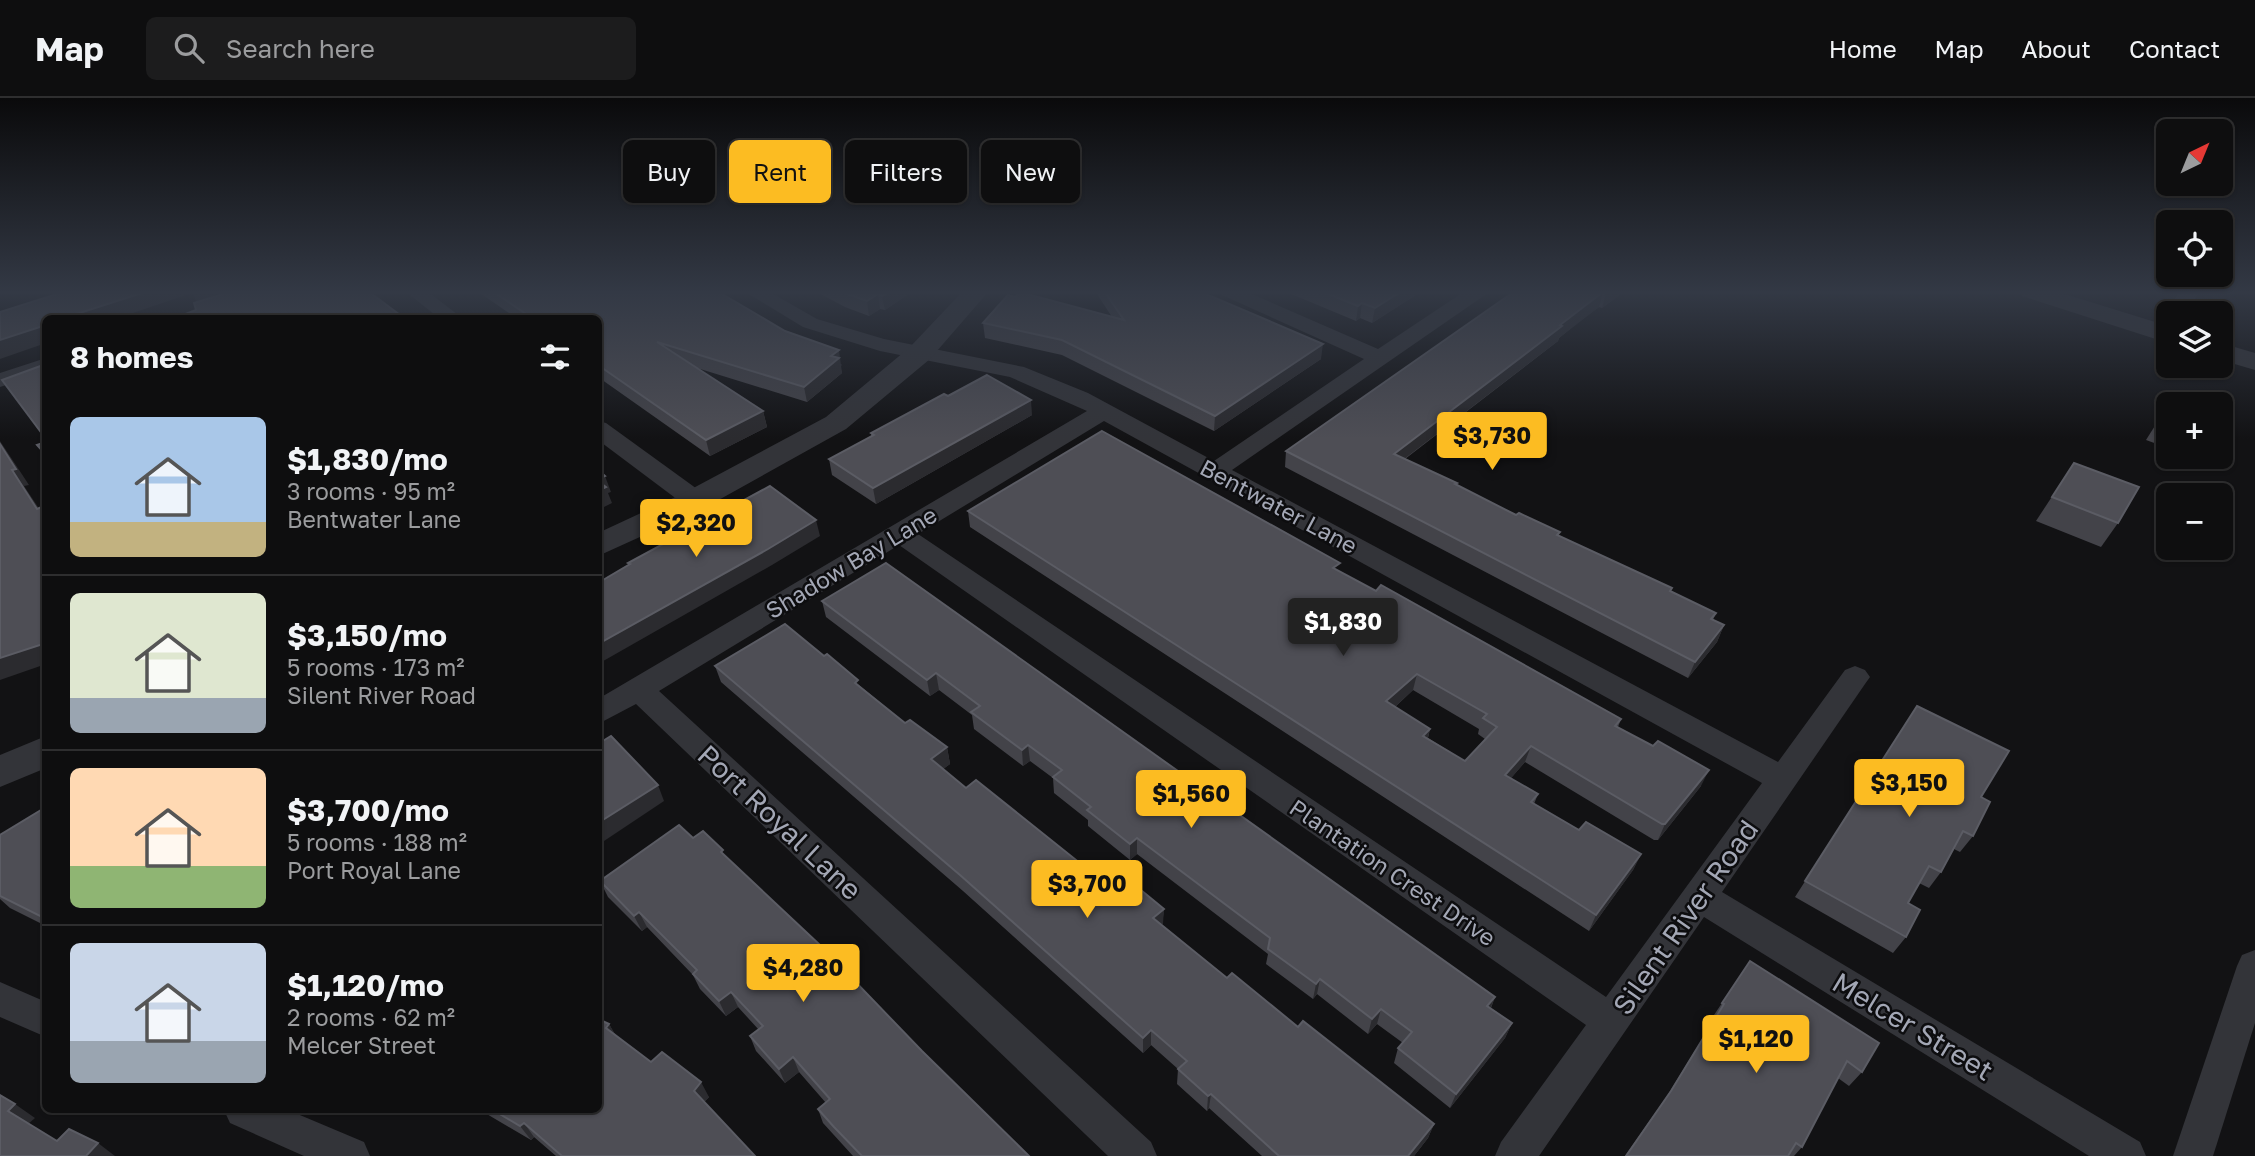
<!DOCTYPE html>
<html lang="en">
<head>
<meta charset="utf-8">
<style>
	:root { --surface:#0e0e0f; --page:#1c1c1d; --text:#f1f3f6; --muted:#9b9c9e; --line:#2e2e2f; --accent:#fcbc22 }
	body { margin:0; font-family:"Golos Text",sans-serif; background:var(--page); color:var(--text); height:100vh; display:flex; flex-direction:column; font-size:26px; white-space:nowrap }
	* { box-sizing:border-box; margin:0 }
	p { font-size:23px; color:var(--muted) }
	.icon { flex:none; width:38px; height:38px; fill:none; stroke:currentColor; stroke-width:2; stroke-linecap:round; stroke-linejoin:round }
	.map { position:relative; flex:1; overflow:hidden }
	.side { position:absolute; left:42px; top:217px; width:560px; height:798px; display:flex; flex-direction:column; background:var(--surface); border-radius:10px; box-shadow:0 2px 5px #0004,0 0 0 2px var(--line) }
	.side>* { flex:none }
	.guide { position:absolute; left:623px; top:42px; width:665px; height:63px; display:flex; gap:14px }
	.needle { width:46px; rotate:43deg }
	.tools { position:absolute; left:2156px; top:21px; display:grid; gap:14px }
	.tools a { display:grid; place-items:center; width:77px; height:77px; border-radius:10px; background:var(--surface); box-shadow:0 2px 5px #0004,0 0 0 2px var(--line); font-size:35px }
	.price { position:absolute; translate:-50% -60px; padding:0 16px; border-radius:7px; background:var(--accent); color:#111; font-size:23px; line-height:46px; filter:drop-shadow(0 2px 4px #0008) }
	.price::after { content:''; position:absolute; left:50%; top:42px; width:21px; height:16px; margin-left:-10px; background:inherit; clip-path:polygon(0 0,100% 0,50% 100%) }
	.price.on { background:#222; color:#fff }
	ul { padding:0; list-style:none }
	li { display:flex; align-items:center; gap:21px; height:175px; padding:0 28px }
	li+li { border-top:2px solid var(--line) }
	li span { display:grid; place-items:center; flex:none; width:196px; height:140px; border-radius:10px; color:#555 }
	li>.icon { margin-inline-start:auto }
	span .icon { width:84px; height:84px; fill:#fffc; stroke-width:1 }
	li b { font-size:30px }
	h2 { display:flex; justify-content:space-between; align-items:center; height:84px; padding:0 28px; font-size:30px }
	.chip { padding:0 24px; border-radius:10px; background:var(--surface); box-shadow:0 2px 5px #0004,0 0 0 2px var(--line); font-size:24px; line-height:63px }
	.chip.on { background:var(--accent); color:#111 }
	header { display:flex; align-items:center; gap:42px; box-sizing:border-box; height:98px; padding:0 35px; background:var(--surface); border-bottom:2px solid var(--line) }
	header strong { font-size:33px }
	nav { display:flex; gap:38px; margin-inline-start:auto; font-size:24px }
	.search { width:490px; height:63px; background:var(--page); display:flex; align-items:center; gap:18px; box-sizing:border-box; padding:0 24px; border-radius:10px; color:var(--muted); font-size:26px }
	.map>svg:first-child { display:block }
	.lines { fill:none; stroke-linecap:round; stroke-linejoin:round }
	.minor { fill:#333439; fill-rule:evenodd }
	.tertiary { fill:#333439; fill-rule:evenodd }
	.wall { fill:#434349; fill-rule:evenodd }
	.shaded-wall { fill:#2b2b2f }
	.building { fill:#4e4e55; stroke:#5b5c64; stroke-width:2; fill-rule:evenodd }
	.labels { text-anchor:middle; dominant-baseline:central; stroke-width:5; stroke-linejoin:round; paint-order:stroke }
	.street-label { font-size:23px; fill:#a3a7b5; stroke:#0d0d0f }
	.near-street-label { font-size:28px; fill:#a3a7b5; stroke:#0d0d0f }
</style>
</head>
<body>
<header>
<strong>Map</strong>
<div class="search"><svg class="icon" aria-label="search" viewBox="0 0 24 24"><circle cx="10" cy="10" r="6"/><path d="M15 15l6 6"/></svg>Search here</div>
<nav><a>Home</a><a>Map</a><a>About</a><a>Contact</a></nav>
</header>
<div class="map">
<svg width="2255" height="1058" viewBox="0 0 2255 1058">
	<rect width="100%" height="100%" fill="#121214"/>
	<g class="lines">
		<g class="minor">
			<polygon points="405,193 427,193 462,220 439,220"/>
			<path d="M 744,193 L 768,193 L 817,221 L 884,241 L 1024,269 L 1088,295 L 1214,363 L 1364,261 L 1222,197 L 1219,193 L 1245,193 L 1378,251 L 1465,193 L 1488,193 L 1485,197 L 1232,372 L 1778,664 L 1845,572 L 1855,568 L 1865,572 L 1870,579 L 1865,586 L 1722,794 L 2140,1044 L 2146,1058 L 2089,1058 L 1704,819 L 1539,1058 L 1495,1058 L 1501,1044 L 1586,927 L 899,447 L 659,593 L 1151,1044 L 1157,1058 L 1108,1058 L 636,606 L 598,626 L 598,601 L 1087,313 L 1010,279 L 880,253 L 803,229 ZM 1104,323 L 1762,685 L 1606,899 L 918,436 Z"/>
			<polygon points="2180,193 2200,193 2186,215 2168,215 2168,219 2166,215"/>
			<polygon points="46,260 46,274 0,289 0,275"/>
			<polygon points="598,323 606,325 704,396 708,402 704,408 695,410 686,408 598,342"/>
			<polygon points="2255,852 2255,925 2213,1058 2173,1058 2237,868 2242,857"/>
			<polygon points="0,884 46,904 46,939 0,919"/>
			<polygon points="224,1012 288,1012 364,1044 370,1058 304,1058 230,1025"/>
		</g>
		<g class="tertiary">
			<polygon points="963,193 989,193 930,261 846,331 706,409 598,458 598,435 684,395 826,319 910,249"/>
			<polygon points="2019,193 2055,193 2168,228 2168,245 2022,198"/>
			<polygon points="2221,245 2255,255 2255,272 2221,262"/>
			<polygon points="46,638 46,670 0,689 0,657"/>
		</g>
	</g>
	<g class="wall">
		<polygon points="477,193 717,193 842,267 840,268 842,275 807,304 697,270 763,313 767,329 710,358 598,279 598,220 516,220"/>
		<polygon points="815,193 913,193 885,212 880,211 869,218 845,209"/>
		<polygon points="1095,193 1199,193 1321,261 1214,333 1062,257 985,240 983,225 1112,219"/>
		<polygon points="1284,193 1422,193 1372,225 1360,220 1356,223"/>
		<polygon points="1515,193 1625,193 1602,210 1599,209 1581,222 1559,240 1558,243 1405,361 1457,385 1457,387 1559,438 1672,490 1671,493 1716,515 1713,522 1724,527 1717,544 1688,580 1285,369 1286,353"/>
		<polygon points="948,298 1032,317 876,406 832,377 829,361 871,338 871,335"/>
		<polygon points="2168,307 2168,350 2146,342"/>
		<polygon points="2074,365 2118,425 2101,449 2036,423"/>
		<path d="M 968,413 L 1338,473 L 1621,621 L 1618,629 L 1701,688 L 1658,742 L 1654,742 L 1525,664 L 1511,680 L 1538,696 L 1534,706 L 1579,732 L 1641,756 L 1633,772 L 1589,833 L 970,429 ZM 1413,592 L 1479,631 L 1478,636 L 1485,641 L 1465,663 L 1428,640 L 1430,631 L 1395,609 Z"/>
		<polygon points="822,503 1495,899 1491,910 1512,925 1505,940 1450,1010 1394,965 1398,950 1403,945 1377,926 1368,936 1317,896 1313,901 1266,866 1268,856 1137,756 1130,762 1088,728 1088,722 1054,695 1053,680 1030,663 1023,668 974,631 972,617 939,592 930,598 826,519"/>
		<polygon points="824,558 905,625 947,649 950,666 943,671 966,690 1106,786 1164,811 1162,827 1227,880 1298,929 1434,1026 1428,1040 1414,1058 1262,1058 1209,1010 1207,1013 1177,986 1178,971 1151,947 1143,955 963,793 721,584 715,568"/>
		<polygon points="1917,608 1981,699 1973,738 1960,754 1954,751 1941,774 1929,790 1919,785 1908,805 1906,839 1893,855 1795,799"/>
		<polygon points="46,709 46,828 10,810 0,801 0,737"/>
		<polygon points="693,740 725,758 1029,1058 853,1058 823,1025 818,1011 826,1005 799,974 785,985 756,953 750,938 759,932 738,909 726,918 700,891 693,877 647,829 642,833 608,799 600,783"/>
		<polygon points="1750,863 1862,974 1849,988 1838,980 1802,1049 1794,1058 1625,1058 1667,998 1714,922 1712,920"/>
		<polygon points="609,926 615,937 651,964 709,999 704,1004 755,1058 556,1058 534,1039 531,1042 480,1012 598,1012"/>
	</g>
	<g class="shaded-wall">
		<polygon points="148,193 230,193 197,204 192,195 118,220 64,220"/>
		<polygon points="890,193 913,193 885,212 882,198"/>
		<polygon points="1402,193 1422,193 1372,225 1375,210"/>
		<polygon points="1610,193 1625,193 1602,210 1606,195"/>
		<polygon points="1603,194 1599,209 1559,240 1558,243 1391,371 1394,356"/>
		<polygon points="878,196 880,211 869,218 867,203"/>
		<polygon points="1362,205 1360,220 1356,223 1358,208"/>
		<polygon points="46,227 46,245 0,261 0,242"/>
		<polygon points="1323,246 1321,261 1214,333 1215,318"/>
		<polygon points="839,252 842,275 807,304 804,289 831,258"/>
		<polygon points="1031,302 1032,317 876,406 873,390"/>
		<polygon points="763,313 767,329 710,358 706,342"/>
		<polygon points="0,343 29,387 24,388 46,421 37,411 12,372 0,346"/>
		<polygon points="605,378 611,394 608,395 612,405 598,412 598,381"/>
		<polygon points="816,422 820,438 772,467 598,566 598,546"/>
		<polygon points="1724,527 1717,544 1688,580 1695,564"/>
		<polygon points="46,545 46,566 0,582 0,560"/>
		<polygon points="936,575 939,592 930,598 927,582"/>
		<polygon points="1417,576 1413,592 1383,620 1386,603"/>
		<polygon points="1430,631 1426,647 1423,638"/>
		<polygon points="1028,647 1030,663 1023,668 1022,652"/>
		<polygon points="1531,648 1525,664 1500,693 1505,677"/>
		<polygon points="947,649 950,666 934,678 931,661"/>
		<polygon points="1709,672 1701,688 1658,742 1665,726"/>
		<polygon points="658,687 664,703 598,747 598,725"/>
		<polygon points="1137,740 1137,756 1130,762 1130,746"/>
		<polygon points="1641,756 1633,772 1589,833 1596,817"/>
		<polygon points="1164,811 1163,826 1153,835 1153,820"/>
		<polygon points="639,814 647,829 642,833 634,818"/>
		<polygon points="1320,881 1317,896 1313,901 1316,886"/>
		<polygon points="731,894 738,909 726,918 719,903"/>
		<polygon points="1495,899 1489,914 1487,908"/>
		<polygon points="1381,911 1377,926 1368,936 1372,921"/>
		<polygon points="1512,925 1505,940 1450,1010 1456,996"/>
		<polygon points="609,926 618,941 606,930"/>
		<polygon points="1151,932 1151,947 1143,955 1143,940"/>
		<polygon points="793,959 799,974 785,985 779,971"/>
		<polygon points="701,984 709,999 701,1007 694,993"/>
		<polygon points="1211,996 1209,1010 1207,1013 1208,998"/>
		<polygon points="15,1006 35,1020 27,1027 8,1013"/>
		<polygon points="524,1025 534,1039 531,1042 520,1028"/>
		<polygon points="1434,1026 1428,1040 1414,1058 1408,1058"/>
		<polygon points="98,1045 115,1058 86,1058"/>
	</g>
	<g class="building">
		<polygon points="54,193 148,193 64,220 46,220 46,227 0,242 0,214 57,196"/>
		<polygon points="233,193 368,193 404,220 175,220 196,212 194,205"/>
		<polygon points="492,193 717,193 785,233 839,252 831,258 839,260 804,289 657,244 763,313 706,342 598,267 598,220 532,220"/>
		<polygon points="839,193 890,193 882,198 878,196 867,203"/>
		<polygon points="1104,193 1199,193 1323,246 1215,318 1062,242 983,225 1008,197 1015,199 1020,194 1124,222"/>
		<polygon points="1321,193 1402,193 1375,210 1362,205 1358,208"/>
		<polygon points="1515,193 1610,193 1606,195 1603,194 1586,207 1560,227 1562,228 1394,356 1457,385 1455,386 1516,417 1519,415 1560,434 1557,437 1672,490 1670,493 1716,515 1711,521 1724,527 1695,564 1286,353"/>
		<polygon points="46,266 46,341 2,282"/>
		<polygon points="987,277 1031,302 873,390 829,361 874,337 871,335 944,296 948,298"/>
		<polygon points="2168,307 2168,331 2157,327"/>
		<path d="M 1102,333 L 1340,465 L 1333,470 L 1376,493 L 1381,487 L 1621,621 L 1615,628 L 1653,648 L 1658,643 L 1709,672 L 1665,726 L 1662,726 L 1531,648 L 1505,677 L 1538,696 L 1531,704 L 1579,732 L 1586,724 L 1641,756 L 1596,817 L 968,413 ZM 1417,576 L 1487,616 L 1483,620 L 1497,629 L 1465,663 L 1423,638 L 1430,631 L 1386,603 Z"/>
		<polygon points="46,344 46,357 37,347"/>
		<polygon points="0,346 16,371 12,372 37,411 44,408 46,411 46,545 0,560"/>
		<polygon points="2074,365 2139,389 2118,425 2052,399"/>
		<polygon points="598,372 605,378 598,381"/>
		<polygon points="598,383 606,389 598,393"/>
		<polygon points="770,388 816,422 768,451 598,546 598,485 630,466 628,465"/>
		<polygon points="886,465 1495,899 1487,908 1512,925 1456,996 1398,950 1412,934 1381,911 1372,921 1320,881 1316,886 1268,851 1270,840 1137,740 1130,746 1087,712 1091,709 1053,679 1062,672 1028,647 1022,652 971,614 980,608 936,575 927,582 822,503"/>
		<polygon points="785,526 824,558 827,556 858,582 855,585 905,625 910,622 947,649 931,661 966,690 976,682 1106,786 1119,774 1164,811 1153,820 1227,880 1232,875 1298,929 1303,923 1434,1026 1408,1058 1279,1058 1211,996 1208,998 1178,971 1187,963 1151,932 1143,940 960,777 715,568"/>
		<polygon points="1917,608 2009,653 1981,699 1990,704 1973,738 1963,733 1941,774 1929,768 1908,805 1920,812 1906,839 1805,783"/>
		<polygon points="611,638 658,687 598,725 598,646"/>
		<polygon points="46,709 46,821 0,798 0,737"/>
		<polygon points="679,727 693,740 703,733 723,752 721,754 821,848 922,953 1029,1058 862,1058 834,1029 818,1011 830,1001 793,959 779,971 750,938 763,928 731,894 719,903 693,876 697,872 639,814 634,818 600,783"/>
		<polygon points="1750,863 1879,945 1862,974 1847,963 1802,1049 1796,1045 1788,1058 1626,1058 1671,993 1724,906 1722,905"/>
		<polygon points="598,921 609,926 606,930 651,964 662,954 701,984 694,993 755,1058 562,1058 524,1025 520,1028 493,1012 598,1012"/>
		<polygon points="0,997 15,1006 8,1013 57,1043 69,1031 98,1045 86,1058 0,1058"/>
	</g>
	<linearGradient id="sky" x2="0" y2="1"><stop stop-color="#0a0a0b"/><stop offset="0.57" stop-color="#333945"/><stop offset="1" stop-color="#333945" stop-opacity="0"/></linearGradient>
	<rect width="2255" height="341" fill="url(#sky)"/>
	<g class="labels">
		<g class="street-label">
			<text transform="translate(1279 408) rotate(28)">Bentwater Lane</text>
			<text transform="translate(851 464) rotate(-31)">Shadow Bay Lane</text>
			<text transform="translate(1393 774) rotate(34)">Plantation Crest Drive</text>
		</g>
		<g class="near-street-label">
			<text transform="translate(780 724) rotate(43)">Port Royal Lane</text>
			<text transform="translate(1685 819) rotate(-55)">Silent River Road</text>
			<text transform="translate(1913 928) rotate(31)">Melcer Street</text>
		</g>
	</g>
</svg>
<div class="tools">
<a><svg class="needle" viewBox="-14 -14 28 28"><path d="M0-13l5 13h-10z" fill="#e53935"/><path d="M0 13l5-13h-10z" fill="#9b9c9e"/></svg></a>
<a><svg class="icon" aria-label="locate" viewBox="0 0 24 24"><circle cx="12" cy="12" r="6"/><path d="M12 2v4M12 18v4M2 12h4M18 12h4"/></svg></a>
<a><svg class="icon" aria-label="layers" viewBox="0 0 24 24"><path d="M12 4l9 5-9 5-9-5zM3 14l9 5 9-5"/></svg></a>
<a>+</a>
<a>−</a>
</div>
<b class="price" style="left:1492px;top:374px">$3,730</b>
<b class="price" style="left:696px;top:461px">$2,320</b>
<b class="price on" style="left:1343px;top:560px">$1,830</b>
<b class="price" style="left:1909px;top:721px">$3,150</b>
<b class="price" style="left:1191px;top:732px">$1,560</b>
<b class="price" style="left:1087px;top:822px">$3,700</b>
<b class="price" style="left:803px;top:906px">$4,280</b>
<b class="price" style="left:1756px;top:977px">$1,120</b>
<div class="guide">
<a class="chip">Buy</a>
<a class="chip on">Rent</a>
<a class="chip">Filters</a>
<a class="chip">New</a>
</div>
<section class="side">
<h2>8 homes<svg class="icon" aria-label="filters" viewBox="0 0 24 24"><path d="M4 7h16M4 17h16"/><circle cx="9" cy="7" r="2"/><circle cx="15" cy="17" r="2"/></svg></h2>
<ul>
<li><span style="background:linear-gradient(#a9c7e8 75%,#c2b280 0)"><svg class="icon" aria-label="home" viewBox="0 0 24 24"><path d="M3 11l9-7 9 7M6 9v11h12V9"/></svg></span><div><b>$1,830/mo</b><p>3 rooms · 95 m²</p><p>Bentwater Lane</p></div></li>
<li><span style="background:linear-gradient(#dfe7d0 75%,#9aa5b1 0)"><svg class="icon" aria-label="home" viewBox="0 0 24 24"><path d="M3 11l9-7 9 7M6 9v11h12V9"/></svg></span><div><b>$3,150/mo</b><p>5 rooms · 173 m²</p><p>Silent River Road</p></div></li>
<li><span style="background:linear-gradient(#ffd9b3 70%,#8fb573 0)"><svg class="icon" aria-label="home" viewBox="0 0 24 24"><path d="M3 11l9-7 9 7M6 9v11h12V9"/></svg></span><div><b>$3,700/mo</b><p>5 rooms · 188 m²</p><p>Port Royal Lane</p></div></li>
<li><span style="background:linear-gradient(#c9d6e8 70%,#9aa5b1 0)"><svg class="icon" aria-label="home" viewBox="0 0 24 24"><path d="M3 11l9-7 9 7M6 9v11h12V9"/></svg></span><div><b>$1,120/mo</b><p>2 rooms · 62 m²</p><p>Melcer Street</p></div></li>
</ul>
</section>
</div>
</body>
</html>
